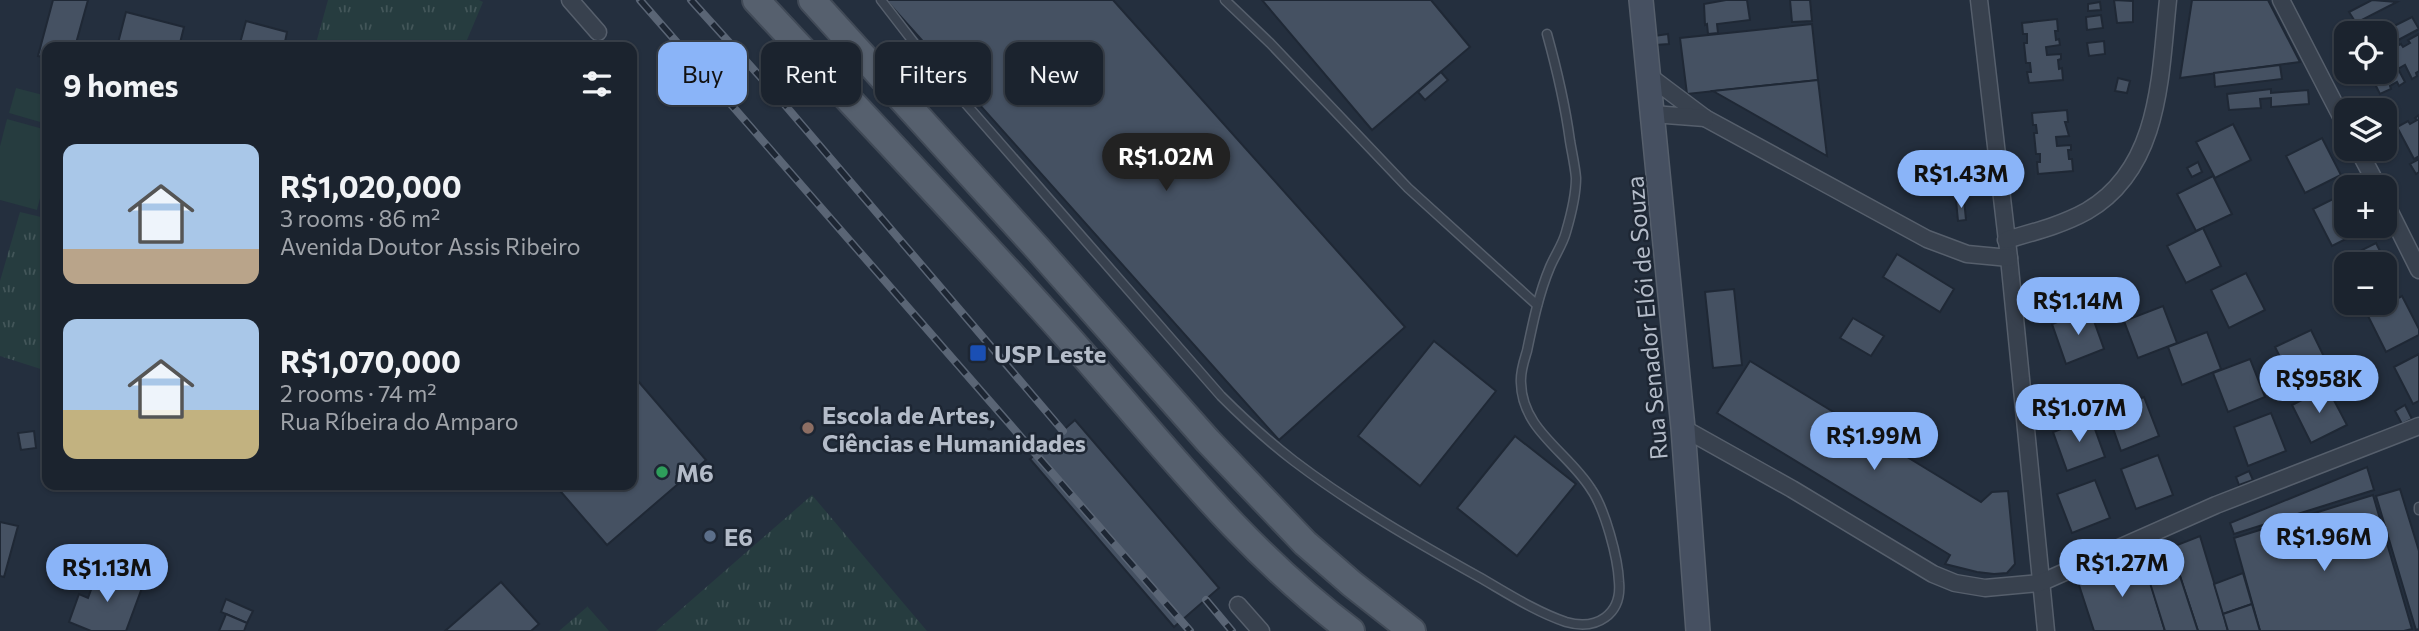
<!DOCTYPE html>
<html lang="en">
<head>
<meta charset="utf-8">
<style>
	:root { --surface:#1b232e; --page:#282f3a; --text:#f1f3f6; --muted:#a0a4aa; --line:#39404a; --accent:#8ab4f8 }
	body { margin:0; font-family:Commissioner,sans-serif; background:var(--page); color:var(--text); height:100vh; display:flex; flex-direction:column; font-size:26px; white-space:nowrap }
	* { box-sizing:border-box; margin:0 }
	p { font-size:23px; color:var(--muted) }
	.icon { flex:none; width:38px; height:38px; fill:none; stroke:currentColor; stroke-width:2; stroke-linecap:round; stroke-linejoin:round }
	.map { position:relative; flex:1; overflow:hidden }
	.details { position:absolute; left:42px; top:42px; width:595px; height:448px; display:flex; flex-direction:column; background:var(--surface); border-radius:14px; box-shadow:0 2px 5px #0004,0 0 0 2px var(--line) }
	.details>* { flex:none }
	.top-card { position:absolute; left:658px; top:42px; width:665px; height:63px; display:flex; gap:14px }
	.buttons { position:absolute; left:2334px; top:21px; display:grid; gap:14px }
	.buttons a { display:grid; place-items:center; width:63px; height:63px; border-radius:14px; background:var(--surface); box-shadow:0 2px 5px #0004,0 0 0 2px var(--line); font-size:35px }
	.price { position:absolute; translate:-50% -60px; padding:0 16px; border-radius:24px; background:var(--accent); color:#111; font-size:23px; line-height:46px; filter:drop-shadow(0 2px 4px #0008) }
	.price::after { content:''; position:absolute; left:50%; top:42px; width:21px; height:16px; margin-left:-10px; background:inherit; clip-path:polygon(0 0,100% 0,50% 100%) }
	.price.current { background:#222; color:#fff }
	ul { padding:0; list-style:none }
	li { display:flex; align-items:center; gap:21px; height:175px; padding:0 21px }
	li span { display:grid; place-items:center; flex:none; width:196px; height:140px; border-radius:14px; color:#555 }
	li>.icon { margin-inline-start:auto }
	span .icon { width:84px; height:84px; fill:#fffc; stroke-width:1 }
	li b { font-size:30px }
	h2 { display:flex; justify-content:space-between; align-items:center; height:84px; padding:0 21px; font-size:30px }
	.pill { padding:0 24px; border-radius:14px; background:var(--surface); box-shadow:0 2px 5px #0004,0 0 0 2px var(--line); font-size:24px; line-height:63px }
	.pill.current { background:var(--accent); color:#111 }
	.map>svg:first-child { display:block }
	.grass { fill:url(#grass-tufts) }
	.garden { fill:#263c3f }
	.building { fill:#455162; stroke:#1f2835; stroke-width:2 }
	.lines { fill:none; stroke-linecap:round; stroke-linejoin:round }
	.lane-casing { stroke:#565f6c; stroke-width:11 }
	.street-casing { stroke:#565f6c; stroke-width:19 }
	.secondary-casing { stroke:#565f6c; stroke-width:26 }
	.primary-casing { stroke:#414a57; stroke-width:30 }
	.lane { stroke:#38414e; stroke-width:8 }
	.street { stroke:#38414e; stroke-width:16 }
	.secondary { stroke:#465061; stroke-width:23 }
	.primary { stroke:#56606e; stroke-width:26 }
	.rail-casing { stroke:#5a6575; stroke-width:8 }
	.rail { stroke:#1d2633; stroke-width:5; stroke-dasharray:16; stroke-linecap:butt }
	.transit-dot { fill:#1a4fb4; stroke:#1d2633; stroke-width:2.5 }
	.education-dot { fill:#8d6e63; stroke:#1d2633; stroke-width:2.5 }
	.leisure-dot { fill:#2e9e5b; stroke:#1d2633; stroke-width:2.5 }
	.service-dot { fill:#5c6f8a; stroke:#1d2633; stroke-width:2.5 }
	.labels { text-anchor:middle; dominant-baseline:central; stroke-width:5; stroke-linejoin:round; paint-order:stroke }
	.street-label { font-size:24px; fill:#b4bcc9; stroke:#1d2633 }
	.poi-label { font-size:24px; font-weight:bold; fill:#b4bcc9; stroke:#1d2633; text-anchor:start }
</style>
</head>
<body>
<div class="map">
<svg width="2419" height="631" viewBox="0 0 2419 631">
	<defs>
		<pattern id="grass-tufts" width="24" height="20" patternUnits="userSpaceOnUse" patternTransform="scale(1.75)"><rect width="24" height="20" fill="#263c3f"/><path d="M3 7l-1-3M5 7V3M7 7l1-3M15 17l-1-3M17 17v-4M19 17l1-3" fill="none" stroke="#435659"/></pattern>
	</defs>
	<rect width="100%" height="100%" fill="#242f3e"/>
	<g class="grass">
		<polygon points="328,0 479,0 483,2 464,47 315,47"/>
		<polygon points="47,210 47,371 0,356 0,281 20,212 45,218"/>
		<polygon points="812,495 927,631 656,631"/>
		<polygon points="587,606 609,631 559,631 587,607"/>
	</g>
	<g class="garden">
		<polygon points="16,88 47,96 47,124 9,113"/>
		<polygon points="7,119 47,130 47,171 37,210 0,200 0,146"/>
	</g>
	<g class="building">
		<polygon points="53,0 88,0 75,47 47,47 47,58 38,56"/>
		<polygon points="886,0 1113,0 1405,327 1279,440"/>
		<polygon points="1262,0 1431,0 1470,47 1372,130"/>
		<polygon points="1726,0 1747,0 1750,20 1717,24 1718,33 1708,34 1707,24 1705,25 1704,4"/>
		<polygon points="1790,0 1810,0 1812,21 1792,22"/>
		<polygon points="2114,0 2133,1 2133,22 2117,23"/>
		<polygon points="2192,0 2268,0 2300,62 2180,78"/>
		<polygon points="2372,0 2397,2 2356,23 2349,12"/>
		<polygon points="2100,2 2101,10 2088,11 2088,4"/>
		<polygon points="126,12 184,27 179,47 117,47"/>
		<polygon points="2101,15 2103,28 2087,30 2086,17"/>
		<polygon points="2412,17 2419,29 2385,47 2385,33 2380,33"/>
		<polygon points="2057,19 2058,31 2055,31 2056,40 2059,39 2060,45 2046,47 2047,55 2061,54 2061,59 2058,60 2059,69 2062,68 2063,80 2029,83 2027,72 2031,72 2030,63 2026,63 2024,43 2027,43 2027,34 2023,34 2022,23"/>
		<polygon points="246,21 287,32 284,47 239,47"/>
		<polygon points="1812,24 1818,80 1687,94 1680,38"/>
		<polygon points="1668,34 1669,44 1655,45 1654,36"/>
		<polygon points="2419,34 2419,71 2416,73 2417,76 2412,79 2405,65 2398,69 2405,82 2399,86 2397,82 2390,86 2391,89 2380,94 2369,72 2385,72 2385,51 2401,44 2403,47 2410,43 2408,40"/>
		<polygon points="2104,41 2105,54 2089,56 2087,43"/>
		<polygon points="2280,65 2282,79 2215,87 2214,73"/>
		<polygon points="1441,72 1448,80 1425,100 1418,92"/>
		<polygon points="2118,78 2130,81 2127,93 2115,91"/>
		<polygon points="1818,80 1827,156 1713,91"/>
		<polygon points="2271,89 2271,93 2308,90 2309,104 2271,107 2271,98 2260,99 2261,108 2229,110 2227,94"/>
		<polygon points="2067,110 2068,122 2065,122 2069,136 2056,137 2057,146 2071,145 2071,150 2068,150 2069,159 2072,159 2073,171 2038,174 2037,162 2040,162 2040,154 2036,154 2034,133 2037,133 2036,125 2033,125 2032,113"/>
		<polygon points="2419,115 2419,156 2414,159 2397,127 2408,121 2410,124 2417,120 2415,118"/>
		<polygon points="2233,124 2251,160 2215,178 2196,142"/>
		<polygon points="2322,138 2341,175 2305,193 2286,156"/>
		<polygon points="2419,159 2419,172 2416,174 2410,164"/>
		<polygon points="2198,162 2202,172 2192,177 2187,168"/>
		<polygon points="2213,176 2232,214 2196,231 2177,194"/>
		<polygon points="2347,192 2347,226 2367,226 2368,228 2332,246 2313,209"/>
		<polygon points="1964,199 1966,220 1958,221 1956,200"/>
		<polygon points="2203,228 2221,266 2186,283 2167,246"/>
		<polygon points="2376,243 2395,281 2385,286 2385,264 2347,264 2347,274 2340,261"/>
		<polygon points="1897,254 1954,289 1940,312 1883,277"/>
		<polygon points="2246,273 2265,310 2229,328 2211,290"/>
		<polygon points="1734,289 1742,365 1713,368 1705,292"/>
		<polygon points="2402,296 2419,329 2419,335 2386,352 2367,314"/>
		<polygon points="2163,306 2177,343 2138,358 2124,321"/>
		<polygon points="2090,310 2104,349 2066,364 2052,324"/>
		<polygon points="1853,318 1884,336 1871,356 1840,338"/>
		<polygon points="2311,330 2329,367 2294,385 2275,347"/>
		<polygon points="2207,332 2221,369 2182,385 2168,347"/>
		<polygon points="1434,341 1496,391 1420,486 1358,436"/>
		<polygon points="2419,354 2419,401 2413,404 2394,367"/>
		<polygon points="2250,359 2265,397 2228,412 2213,373"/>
		<polygon points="1750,361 1981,502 1992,492 2008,491 2015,564 2007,573 1994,574 1977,572 1945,564 1950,555 1717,413"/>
		<polygon points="632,374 706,460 607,545 555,485 632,485"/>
		<polygon points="2327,387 2347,425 2311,443 2292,405"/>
		<polygon points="2144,397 2159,436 2121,451 2107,411"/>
		<polygon points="2405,405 2412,419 2402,424 2395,411"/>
		<polygon points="2271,413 2286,451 2248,466 2234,427"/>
		<polygon points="2091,418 2105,457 2067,471 2053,432"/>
		<polygon points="1075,420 1219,588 1174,627 1030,459"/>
		<polygon points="34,431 36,448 21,450 18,433"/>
		<polygon points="1515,436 1576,484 1517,556 1457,508"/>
		<polygon points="2158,455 2173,495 2136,509 2121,469"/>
		<polygon points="2367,467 2374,490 2234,534 2230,523"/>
		<polygon points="2249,471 2253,480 2239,485 2236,477"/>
		<polygon points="2095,480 2110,518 2072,533 2057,494"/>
		<polygon points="2400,489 2419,551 2419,629 2416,630 2376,496"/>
		<polygon points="2373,495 2412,629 2404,631 2260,631 2234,538"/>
		<polygon points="0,522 18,526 4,577 0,576"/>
		<polygon points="2200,536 2222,609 2228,631 2198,631 2179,573 2172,547"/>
		<polygon points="2143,558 2165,631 2094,631 2077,579"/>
		<polygon points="99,568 143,585 126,631 91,631 69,622 79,594 88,598"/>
		<polygon points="2179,573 2198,631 2165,631 2150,583"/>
		<polygon points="2243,573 2252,604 2223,614 2214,584"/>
		<polygon points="501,582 539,624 531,631 445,631"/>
		<polygon points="226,599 253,611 247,623 221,612"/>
		<polygon points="2252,604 2260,631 2228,631 2223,614"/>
		<polygon points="226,614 247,623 244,631 219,631"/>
	</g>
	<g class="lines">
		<defs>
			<g id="lane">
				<path d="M 881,0 L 925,57 L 1221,396 C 1244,419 1268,441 1294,461 C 1352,505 1416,542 1479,577 C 1507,593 1536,612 1566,622 C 1597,631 1622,614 1619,582 C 1618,558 1605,509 1591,489 C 1568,452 1522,430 1521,383 C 1520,372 1524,361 1527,351 C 1533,322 1539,293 1550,267 C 1555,255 1563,244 1566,232 C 1571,215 1576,196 1576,178 C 1575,166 1572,153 1570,141 C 1565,104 1557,70 1547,34"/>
				<polyline points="1225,0 1270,43 1408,188 1537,305"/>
				<polyline points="2419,507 2419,510"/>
			</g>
			<g id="street">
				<polyline points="570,0 598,32"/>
				<polyline points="1979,0 2009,258 2046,631"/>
				<polyline points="2281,0 2347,128"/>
				<polyline points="1649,76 1705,118 1927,239 1967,254 2009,258"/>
				<polyline points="1653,114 1705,118"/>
				<polyline points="2358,149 2378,187"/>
				<polyline points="2385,202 2419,270"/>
				<path d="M 2006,240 C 2034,232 2062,225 2087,211 C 2161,168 2160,75 2168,0"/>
				<polyline points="1683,428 1792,489 1933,574 1955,583 1985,588 2040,583 2216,505 2419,426"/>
				<polyline points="1238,605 1261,631"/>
			</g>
			<polyline id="secondary" points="1641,0 1683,428 1698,631"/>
			<g id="primary">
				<path d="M 756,0 C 859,111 964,221 1065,334 C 1157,437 1240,548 1351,631"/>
				<polyline points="812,0 1038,249 1208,441 1305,543 1352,584 1412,631"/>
			</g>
		</defs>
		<use href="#lane" class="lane-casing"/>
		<use href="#street" class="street-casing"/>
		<use href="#secondary" class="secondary-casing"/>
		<use href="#primary" class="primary-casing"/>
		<use href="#lane" class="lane"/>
		<use href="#street" class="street"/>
		<use href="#secondary" class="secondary"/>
		<use href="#primary" class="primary"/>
		<defs>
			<g id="rail">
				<polyline points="640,0 1190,631"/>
				<polyline points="691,0 773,91 1063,431"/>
				<polyline points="1206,600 1232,631"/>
			</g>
		</defs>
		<use href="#rail" class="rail-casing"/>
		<use href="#rail" class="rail"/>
	</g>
	<rect class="transit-dot" x="969" y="344" width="18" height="18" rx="3.5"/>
	<circle class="education-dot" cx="808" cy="428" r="7"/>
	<circle class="leisure-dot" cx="662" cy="472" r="7"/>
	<circle class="service-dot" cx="710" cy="536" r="7"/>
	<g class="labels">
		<g class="street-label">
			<text transform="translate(1646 318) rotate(-95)">Rua Senador Elói de Souza</text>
		</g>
		<g class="poi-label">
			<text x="994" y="353">USP Leste</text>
			<text x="822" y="414">Escola de Artes,<tspan x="822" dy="28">Ciências e Humanidades</tspan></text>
			<text x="676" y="472">M6</text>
			<text x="724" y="536">E6</text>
		</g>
	</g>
</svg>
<div class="buttons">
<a><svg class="icon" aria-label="locate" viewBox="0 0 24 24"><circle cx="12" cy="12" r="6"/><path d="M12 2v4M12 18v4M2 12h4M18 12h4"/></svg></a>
<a><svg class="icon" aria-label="layers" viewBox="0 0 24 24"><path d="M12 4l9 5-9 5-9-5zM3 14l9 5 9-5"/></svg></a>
<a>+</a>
<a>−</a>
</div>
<b class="price current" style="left:1166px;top:193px">R$1.02M</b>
<b class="price" style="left:1961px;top:210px">R$1.43M</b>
<b class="price" style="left:2078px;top:337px">R$1.14M</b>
<b class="price" style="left:2319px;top:415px">R$958K</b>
<b class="price" style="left:2079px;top:444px">R$1.07M</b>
<b class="price" style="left:1874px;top:472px">R$1.99M</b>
<b class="price" style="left:2324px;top:573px">R$1.96M</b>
<b class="price" style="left:2122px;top:599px">R$1.27M</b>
<b class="price" style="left:107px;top:604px">R$1.13M</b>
<div class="top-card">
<a class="pill current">Buy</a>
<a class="pill">Rent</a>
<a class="pill">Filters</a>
<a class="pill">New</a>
</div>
<section class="details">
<h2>9 homes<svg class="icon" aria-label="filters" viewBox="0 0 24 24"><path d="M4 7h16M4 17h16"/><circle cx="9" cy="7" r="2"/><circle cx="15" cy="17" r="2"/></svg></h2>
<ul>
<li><span style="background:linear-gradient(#a9c7e8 75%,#b9a48a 0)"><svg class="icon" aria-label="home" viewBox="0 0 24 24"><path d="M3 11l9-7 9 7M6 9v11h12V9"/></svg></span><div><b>R$1,020,000</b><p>3 rooms · 86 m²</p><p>Avenida Doutor Assis Ribeiro</p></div></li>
<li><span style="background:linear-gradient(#a9c7e8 65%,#c2b280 0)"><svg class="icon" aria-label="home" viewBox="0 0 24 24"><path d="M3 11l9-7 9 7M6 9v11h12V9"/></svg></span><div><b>R$1,070,000</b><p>2 rooms · 74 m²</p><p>Rua Ríbeira do Amparo</p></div></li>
</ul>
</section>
</div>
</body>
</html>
